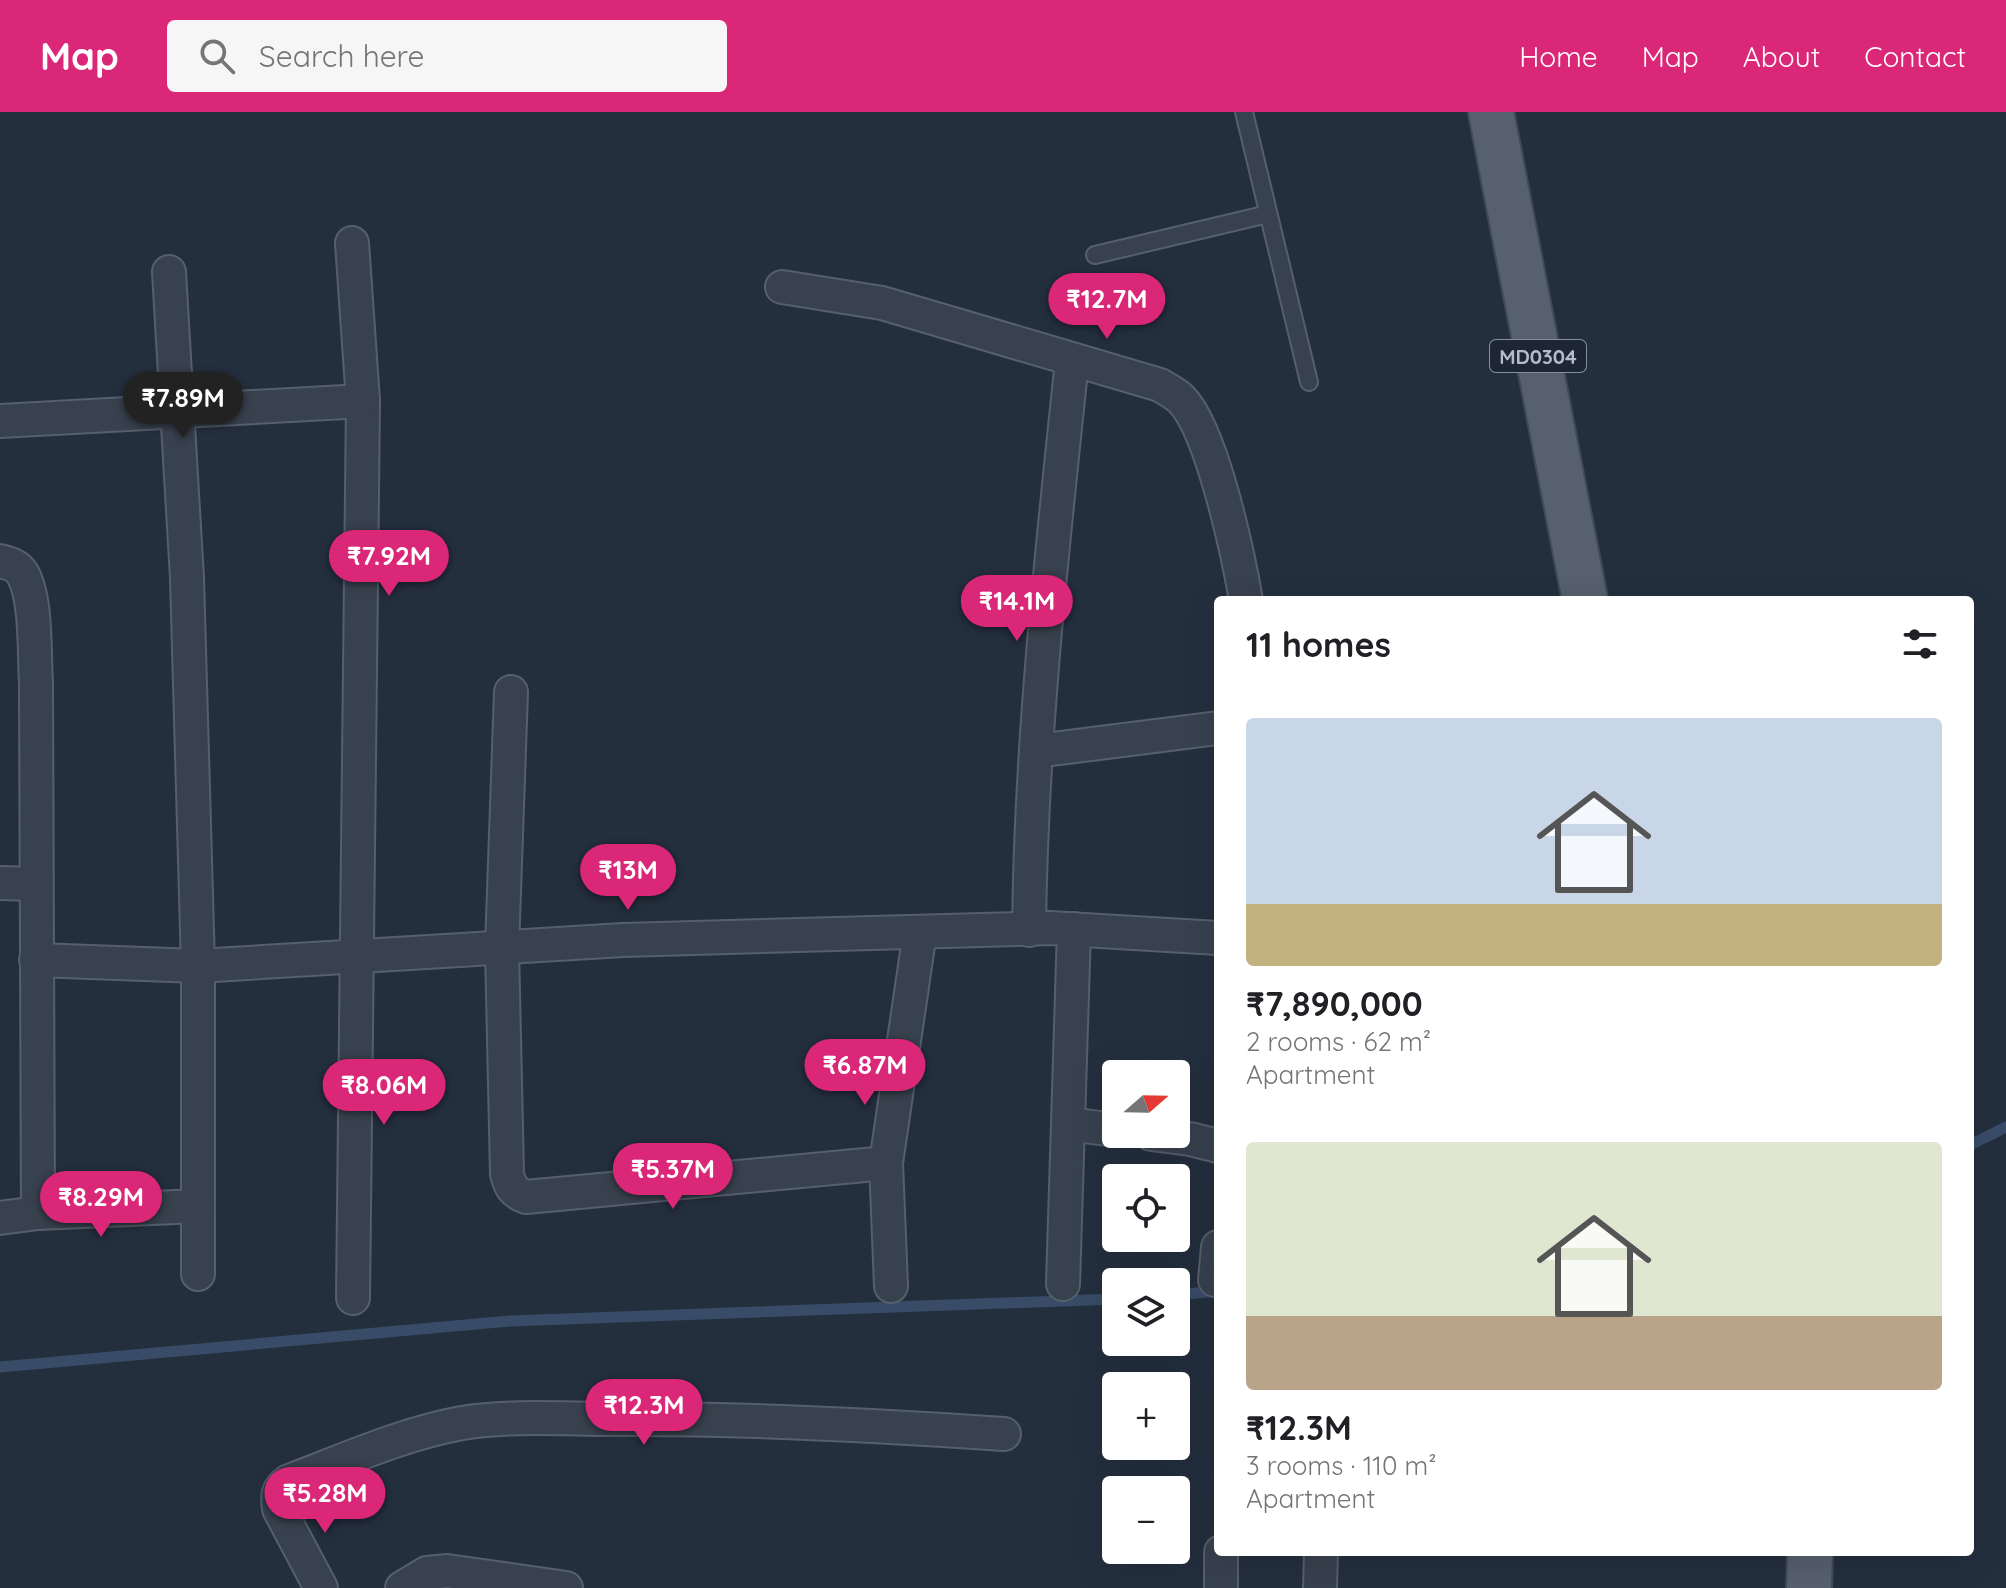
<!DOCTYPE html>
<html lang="en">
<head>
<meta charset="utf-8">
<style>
	:root { --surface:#fff; --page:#f6f6f6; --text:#202124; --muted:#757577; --accent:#db2777 }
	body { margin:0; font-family:Quicksand,sans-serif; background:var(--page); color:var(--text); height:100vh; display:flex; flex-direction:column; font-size:30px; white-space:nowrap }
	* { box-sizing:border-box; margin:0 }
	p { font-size:26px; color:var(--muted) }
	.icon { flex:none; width:44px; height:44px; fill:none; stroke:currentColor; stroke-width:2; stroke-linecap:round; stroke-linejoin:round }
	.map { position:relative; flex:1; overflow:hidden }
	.side { position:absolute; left:1214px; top:484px; width:760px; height:960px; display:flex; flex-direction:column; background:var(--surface); border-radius:8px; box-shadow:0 8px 32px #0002 }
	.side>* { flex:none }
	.needle { width:52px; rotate:70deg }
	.buttons { position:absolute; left:1102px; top:948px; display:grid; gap:16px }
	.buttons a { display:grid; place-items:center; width:88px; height:88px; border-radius:8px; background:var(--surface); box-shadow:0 8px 32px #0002; font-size:40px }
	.price { position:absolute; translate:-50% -68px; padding:0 18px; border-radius:28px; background:var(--accent); color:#fff; font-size:26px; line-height:52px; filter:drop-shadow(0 2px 4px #0008) }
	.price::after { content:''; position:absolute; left:50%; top:48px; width:24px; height:18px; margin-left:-12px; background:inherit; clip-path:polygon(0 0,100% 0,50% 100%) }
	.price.selected { background:#222; color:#fff }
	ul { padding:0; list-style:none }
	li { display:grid; align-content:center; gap:16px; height:424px; padding:0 32px }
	li span { display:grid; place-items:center; height:248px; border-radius:8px; color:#555 }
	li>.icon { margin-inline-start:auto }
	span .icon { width:144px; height:144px; fill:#fffc; stroke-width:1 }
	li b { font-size:34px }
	h2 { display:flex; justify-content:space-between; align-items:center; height:96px; padding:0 32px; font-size:34px }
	header { display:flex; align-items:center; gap:48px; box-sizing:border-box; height:112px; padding:0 40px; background:var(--accent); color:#fff }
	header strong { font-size:38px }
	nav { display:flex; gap:44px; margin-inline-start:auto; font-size:28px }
	.search { width:560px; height:72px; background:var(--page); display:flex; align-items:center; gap:20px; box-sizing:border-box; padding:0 28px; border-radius:8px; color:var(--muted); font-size:30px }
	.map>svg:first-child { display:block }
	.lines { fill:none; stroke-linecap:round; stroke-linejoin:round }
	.stream { stroke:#394c67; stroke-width:11 }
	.service-casing { stroke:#565f6c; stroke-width:20 }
	.minor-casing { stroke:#565f6c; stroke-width:36 }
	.primary-casing { stroke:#414a57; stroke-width:48 }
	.service { stroke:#38414e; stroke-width:16 }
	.minor { stroke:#38414e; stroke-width:32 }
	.primary { stroke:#56606e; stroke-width:44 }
	.labels { text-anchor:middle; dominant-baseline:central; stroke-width:6; stroke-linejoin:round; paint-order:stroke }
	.shield { fill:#1d2633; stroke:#878f9c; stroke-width:2 }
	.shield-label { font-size:20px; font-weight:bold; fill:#b4bcc9 }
</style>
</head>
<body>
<header>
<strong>Map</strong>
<div class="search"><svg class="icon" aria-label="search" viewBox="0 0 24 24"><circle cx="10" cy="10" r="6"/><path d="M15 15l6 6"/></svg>Search here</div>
<nav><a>Home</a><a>Map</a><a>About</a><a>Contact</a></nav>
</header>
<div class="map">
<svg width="2006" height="1476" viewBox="0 0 2006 1476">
	<rect width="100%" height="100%" fill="#242f3e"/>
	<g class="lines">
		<g class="stream">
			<polyline points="1970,1033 2006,1015"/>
			<polyline points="1176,1183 1218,1179"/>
			<polyline points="0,1255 510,1209 1116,1187"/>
		</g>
		<defs>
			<g id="service">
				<polyline points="1244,0 1309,270"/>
				<polyline points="1095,143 1268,102"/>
			</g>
			<g id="minor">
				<polyline points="352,131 363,289 353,1186"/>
				<polyline points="169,160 187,466 198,854 198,1162"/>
				<path d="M 782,175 L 882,191 L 1160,273 C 1166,277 1175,281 1181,287 C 1212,318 1238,442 1246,488"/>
				<polyline points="0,309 363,289"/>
				<path d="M 0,449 C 8,451 17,453 22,461 C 37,485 34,542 36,571 L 38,1101"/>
				<path d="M 511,580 L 502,836 L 507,1062 C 510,1074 513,1080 526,1085 L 886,1051"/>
				<polyline points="1036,639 1218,616"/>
				<polyline points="0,771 36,772"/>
				<path d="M 1029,818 C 1031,628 1052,438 1072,249"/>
				<polyline points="36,848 198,854 623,828 1050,816 1218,826"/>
				<polyline points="1068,1012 1116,1018"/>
				<polyline points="1151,1022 1190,1027 1218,1034"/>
				<polyline points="0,1106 38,1101 198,1094"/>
				<polyline points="1215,1168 1218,1135"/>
				<polyline points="1063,1172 1074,817"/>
				<polyline points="891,1174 886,1051 920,820"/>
				<path d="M 321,1476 L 279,1397 C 277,1384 277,1377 289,1369 C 345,1348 402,1322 462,1311 C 511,1303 564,1307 614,1307 C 744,1306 874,1313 1004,1322"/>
				<polyline points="402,1476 427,1461 447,1459 566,1476"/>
				<polyline points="1221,1476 1221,1440"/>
				<polyline points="1320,1476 1321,1440"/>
			</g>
			<g id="primary">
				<polyline points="1491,0 1585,488"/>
				<polyline points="1809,1476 1810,1440"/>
			</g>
		</defs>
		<use href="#service" class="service-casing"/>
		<use href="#minor" class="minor-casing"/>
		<use href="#primary" class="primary-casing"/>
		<use href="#service" class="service"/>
		<use href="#minor" class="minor"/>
		<use href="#primary" class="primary"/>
	</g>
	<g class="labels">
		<rect class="shield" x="1490" y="228" width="96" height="32" rx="6"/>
		<g class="shield-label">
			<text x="1538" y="244">MD0304</text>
		</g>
	</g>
</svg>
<div class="buttons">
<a><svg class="needle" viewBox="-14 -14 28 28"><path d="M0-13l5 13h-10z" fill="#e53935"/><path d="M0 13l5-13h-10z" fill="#757577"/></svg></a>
<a><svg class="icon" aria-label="locate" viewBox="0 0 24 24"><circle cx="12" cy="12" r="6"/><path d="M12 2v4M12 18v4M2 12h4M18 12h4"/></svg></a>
<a><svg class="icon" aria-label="layers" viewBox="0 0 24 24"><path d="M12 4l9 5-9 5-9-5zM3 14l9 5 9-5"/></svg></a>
<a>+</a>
<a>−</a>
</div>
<b class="price" style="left:1107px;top:229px">₹12.7M</b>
<b class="price selected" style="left:183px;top:328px">₹7.89M</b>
<b class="price" style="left:389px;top:486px">₹7.92M</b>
<b class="price" style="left:1017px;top:531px">₹14.1M</b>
<b class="price" style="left:628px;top:800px">₹13M</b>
<b class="price" style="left:865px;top:995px">₹6.87M</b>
<b class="price" style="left:384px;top:1015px">₹8.06M</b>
<b class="price" style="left:673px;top:1099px">₹5.37M</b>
<b class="price" style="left:101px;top:1127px">₹8.29M</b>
<b class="price" style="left:644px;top:1335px">₹12.3M</b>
<b class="price" style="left:325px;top:1423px">₹5.28M</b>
<section class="side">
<h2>11 homes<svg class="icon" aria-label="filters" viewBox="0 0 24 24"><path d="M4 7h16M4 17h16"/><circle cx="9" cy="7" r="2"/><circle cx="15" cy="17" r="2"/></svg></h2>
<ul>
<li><span style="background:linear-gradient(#c9d6e8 75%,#c2b280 0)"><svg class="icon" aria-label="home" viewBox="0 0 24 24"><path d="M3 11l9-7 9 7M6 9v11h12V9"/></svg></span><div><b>₹7,890,000</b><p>2 rooms · 62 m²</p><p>Apartment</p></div></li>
<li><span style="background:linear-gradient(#dfe7d0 70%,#b9a48a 0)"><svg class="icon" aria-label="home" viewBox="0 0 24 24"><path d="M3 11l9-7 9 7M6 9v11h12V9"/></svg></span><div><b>₹12.3M</b><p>3 rooms · 110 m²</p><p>Apartment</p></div></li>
</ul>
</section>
</div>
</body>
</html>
